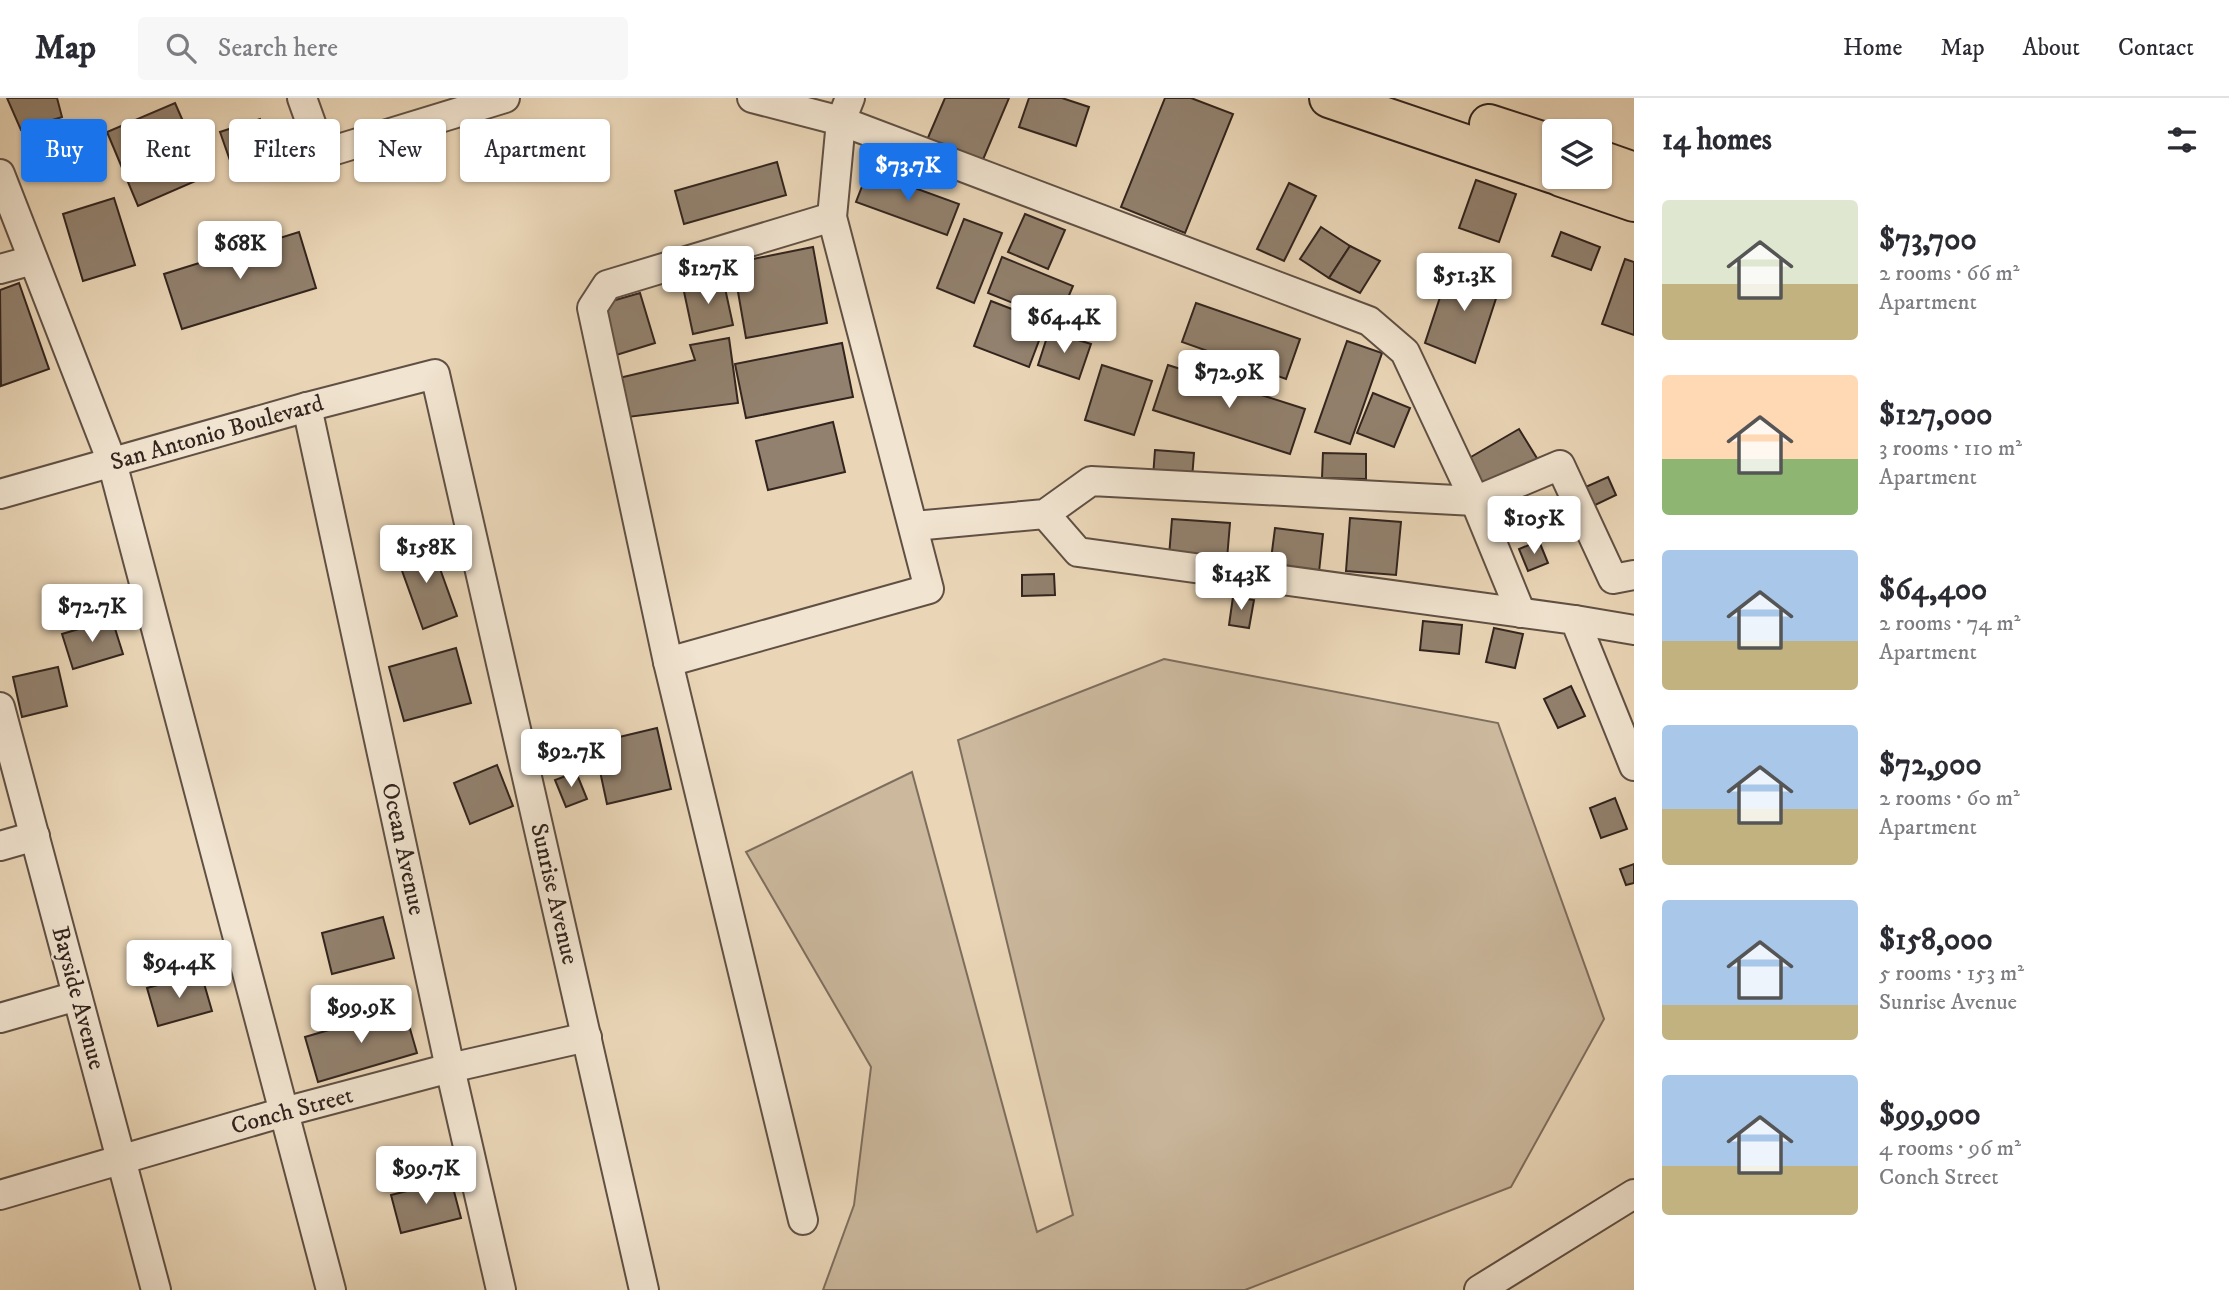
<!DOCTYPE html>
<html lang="en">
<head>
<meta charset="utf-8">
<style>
	:root { --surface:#fff; --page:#f7f7f7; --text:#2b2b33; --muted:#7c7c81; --line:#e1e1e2; --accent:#1a73e8 }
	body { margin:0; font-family:"IM FELL DW Pica",serif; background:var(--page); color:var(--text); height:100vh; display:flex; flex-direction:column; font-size:26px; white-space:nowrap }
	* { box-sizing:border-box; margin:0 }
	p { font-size:23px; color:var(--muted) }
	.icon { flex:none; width:38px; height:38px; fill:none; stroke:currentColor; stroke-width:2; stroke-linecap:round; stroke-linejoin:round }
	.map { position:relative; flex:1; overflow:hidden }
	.panel { display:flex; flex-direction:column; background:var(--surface); width:595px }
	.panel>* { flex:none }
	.banner { position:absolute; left:21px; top:21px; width:665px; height:63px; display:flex; gap:14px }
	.buttons { position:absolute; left:1542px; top:21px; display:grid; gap:14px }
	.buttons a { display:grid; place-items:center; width:70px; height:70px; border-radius:7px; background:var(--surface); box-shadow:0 2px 5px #0004; font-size:35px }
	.price { position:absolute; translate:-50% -60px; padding:0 16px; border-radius:7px; background:#fff; color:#222; font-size:23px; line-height:46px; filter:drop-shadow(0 2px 4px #0008) }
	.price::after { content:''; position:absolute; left:50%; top:42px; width:21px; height:16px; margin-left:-10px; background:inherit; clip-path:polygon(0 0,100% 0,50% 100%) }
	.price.current { background:var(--accent); color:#fff }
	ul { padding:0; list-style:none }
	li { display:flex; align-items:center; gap:21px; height:175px; padding:0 28px }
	li span { display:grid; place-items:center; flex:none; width:196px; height:140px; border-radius:7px; color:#555 }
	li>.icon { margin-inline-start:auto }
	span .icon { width:84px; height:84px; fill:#fffc; stroke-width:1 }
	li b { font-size:30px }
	h2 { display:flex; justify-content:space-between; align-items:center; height:84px; padding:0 28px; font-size:30px }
	.pill { padding:0 24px; border-radius:7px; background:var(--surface); box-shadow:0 2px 5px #0004; font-size:24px; line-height:63px }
	.pill.current { background:var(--accent); color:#fff }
	header { display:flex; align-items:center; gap:42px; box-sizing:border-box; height:98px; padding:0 35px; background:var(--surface); border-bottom:2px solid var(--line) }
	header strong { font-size:33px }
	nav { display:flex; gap:38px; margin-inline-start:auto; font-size:24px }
	.search { width:490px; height:63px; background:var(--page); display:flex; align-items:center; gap:18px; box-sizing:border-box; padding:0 24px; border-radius:7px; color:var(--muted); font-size:26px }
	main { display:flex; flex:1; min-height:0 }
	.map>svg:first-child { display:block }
	.green { fill:#cbb89d; stroke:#7e6e5e; stroke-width:2 }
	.building { fill:#92816e; stroke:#32241e; stroke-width:2 }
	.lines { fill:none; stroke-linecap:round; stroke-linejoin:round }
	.minor-casing { stroke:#605044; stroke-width:32 }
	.trunk-casing { stroke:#32241e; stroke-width:42 }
	.minor { stroke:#f1e4d0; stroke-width:28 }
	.trunk { stroke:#ead6b7; stroke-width:38 }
	.labels { text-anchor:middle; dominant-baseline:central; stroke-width:5; stroke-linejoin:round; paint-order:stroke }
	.street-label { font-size:24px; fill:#32241e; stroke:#f1e4d0 }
</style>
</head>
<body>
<header>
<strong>Map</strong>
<div class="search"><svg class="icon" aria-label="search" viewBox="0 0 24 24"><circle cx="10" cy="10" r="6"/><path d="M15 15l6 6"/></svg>Search here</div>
<nav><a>Home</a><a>Map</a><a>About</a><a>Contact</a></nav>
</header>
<main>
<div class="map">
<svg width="1634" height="1192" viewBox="0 0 1634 1192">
	<rect width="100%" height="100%" fill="#ead6b7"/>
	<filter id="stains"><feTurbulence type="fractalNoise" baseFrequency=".00286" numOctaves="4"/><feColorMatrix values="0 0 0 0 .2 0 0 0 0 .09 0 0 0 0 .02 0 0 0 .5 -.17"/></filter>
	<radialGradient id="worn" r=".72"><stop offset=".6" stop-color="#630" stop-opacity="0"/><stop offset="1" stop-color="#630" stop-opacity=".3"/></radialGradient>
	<polygon class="green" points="1164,561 1498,625 1604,921 1511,1089 1245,1192 823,1192 854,1107 871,969 746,754 912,674 1037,1134 1073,1117 958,642"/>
	<g class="building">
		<polygon points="7,0 57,0 62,19 21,32"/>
		<polygon points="945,0 1009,0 982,64 927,42"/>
		<polygon points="1029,0 1062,0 1089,9 1076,48 1019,29"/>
		<polygon points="1165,0 1191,0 1233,16 1185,135 1121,109"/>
		<polygon points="175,5 207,78 138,108 107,34"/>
		<polygon points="260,21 273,58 233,71 220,34"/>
		<polygon points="777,64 786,97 684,126 675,93"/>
		<polygon points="868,73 959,106 947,137 856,104"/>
		<polygon points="1476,82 1516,96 1499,144 1459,130"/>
		<polygon points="1289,85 1316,98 1284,163 1257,151"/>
		<polygon points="114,100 135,167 83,183 63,116"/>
		<polygon points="1025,116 1065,132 1048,171 1008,154"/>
		<polygon points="964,121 1002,135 974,205 937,190"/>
		<polygon points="1321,129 1350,148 1329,180 1300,161"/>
		<polygon points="299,134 316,190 182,231 164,176"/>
		<polygon points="1561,134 1600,149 1591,172 1552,158"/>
		<polygon points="1350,148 1380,163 1360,195 1329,180"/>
		<polygon points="813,149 827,225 746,240 733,165"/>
		<polygon points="1002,159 1073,188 1058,223 988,195"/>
		<polygon points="1625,161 1634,164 1634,237 1602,226"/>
		<polygon points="1450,169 1503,179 1475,265 1425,245"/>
		<polygon points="723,181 733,227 693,236 683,189"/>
		<polygon points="19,185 49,271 1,288 0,192"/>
		<polygon points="640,195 655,245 613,258 598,207"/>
		<polygon points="991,203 1046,224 1029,269 974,248"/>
		<polygon points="1196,205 1300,241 1286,281 1182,244"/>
		<polygon points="1049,233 1091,246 1079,281 1038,267"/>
		<polygon points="729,240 738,305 628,319 619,280 695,262 690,247"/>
		<polygon points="1347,243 1382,255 1350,346 1315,334"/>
		<polygon points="842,245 853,299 746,320 735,266"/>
		<polygon points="1102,267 1152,283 1134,337 1085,322"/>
		<polygon points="1168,267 1305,311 1290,356 1153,312"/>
		<polygon points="1373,295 1410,310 1394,349 1357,335"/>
		<polygon points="833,324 845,374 768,392 756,343"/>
		<polygon points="1519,331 1538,362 1482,394 1464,363"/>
		<polygon points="1155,352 1194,355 1192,381 1153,379"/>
		<polygon points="1323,355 1366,356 1366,381 1322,380"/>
		<polygon points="1608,379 1616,397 1589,410 1581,391"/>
		<polygon points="1350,420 1401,424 1396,477 1346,473"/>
		<polygon points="1172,421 1230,425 1227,461 1169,458"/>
		<polygon points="1275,430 1323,436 1319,474 1270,469"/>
		<polygon points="430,443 457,518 423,531 396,456"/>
		<polygon points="1539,443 1548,465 1528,473 1519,451"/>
		<polygon points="1054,476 1055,497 1022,498 1022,477"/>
		<polygon points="1233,499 1254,502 1249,530 1229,527"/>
		<polygon points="112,521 123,556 73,571 62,536"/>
		<polygon points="1423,523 1462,527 1459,556 1420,552"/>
		<polygon points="1494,530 1523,536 1515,570 1486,564"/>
		<polygon points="456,550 471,605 404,623 389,569"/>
		<polygon points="58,569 67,608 22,619 13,579"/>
		<polygon points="1571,588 1585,618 1558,630 1544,601"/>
		<polygon points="657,630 671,691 607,706 594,645"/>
		<polygon points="497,667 513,708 470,726 454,685"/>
		<polygon points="576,674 587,701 566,709 555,682"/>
		<polygon points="1615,700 1627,731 1601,740 1590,710"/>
		<polygon points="1634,766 1634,785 1626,787 1620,771"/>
		<polygon points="383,819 394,860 332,876 322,835"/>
		<polygon points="201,875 212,913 158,928 147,890"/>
		<polygon points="404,910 417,955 318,984 305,939"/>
		<polygon points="451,1082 461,1120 401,1135 391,1097"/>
	</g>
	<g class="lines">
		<defs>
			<g id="minor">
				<polyline points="302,0 322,56 505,0"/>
				<polyline points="752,0 841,23 1369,223 1405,254 1475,403 1521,515"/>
				<polyline points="0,76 112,364 331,1192"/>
				<polyline points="0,171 33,162"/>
				<polyline points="307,309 450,970 501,1192"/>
				<polyline points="0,396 307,309 435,276 644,1192"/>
				<polyline points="1045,416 1078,454 1575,522 1634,668"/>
				<polyline points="914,428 1045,416 1091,383 1475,403 1560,367 1613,481 1634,477"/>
				<polyline points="1575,522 1634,532"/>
				<polyline points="668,564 929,491 832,119 841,23 850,0"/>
				<polyline points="0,609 156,1192"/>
				<polyline points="0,748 35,738"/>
				<polyline points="0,920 77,898"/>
				<polyline points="0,1097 284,1014 450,970 587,939"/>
				<polyline points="803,1122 668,564 592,210 607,187 832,119"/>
				<polyline points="1479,1192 1634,1096"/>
			</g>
			<g id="trunk">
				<polyline points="1329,0 1554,76"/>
				<polyline points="1489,26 1554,47"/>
				<polyline points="1600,62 1634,74"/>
				<polyline points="1561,79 1634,104"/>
			</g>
		</defs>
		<use href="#minor" class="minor-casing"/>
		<use href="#trunk" class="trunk-casing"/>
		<use href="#minor" class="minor"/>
		<use href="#trunk" class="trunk"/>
	</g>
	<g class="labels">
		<g class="street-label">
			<text transform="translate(217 335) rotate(-16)">San Antonio Boulevard</text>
			<text transform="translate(403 751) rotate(78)">Ocean Avenue</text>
			<text transform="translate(554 796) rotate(77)">Sunrise Avenue</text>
			<text transform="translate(78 900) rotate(75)">Bayside Avenue</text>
			<text transform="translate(292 1013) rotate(-15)">Conch Street</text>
		</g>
	</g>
	<rect width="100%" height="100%" filter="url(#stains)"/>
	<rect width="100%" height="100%" fill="url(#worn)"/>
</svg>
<div class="buttons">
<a><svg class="icon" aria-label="layers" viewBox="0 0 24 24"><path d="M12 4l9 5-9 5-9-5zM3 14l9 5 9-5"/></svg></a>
</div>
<b class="price current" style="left:908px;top:105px">$73.7K</b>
<b class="price" style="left:240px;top:183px">$68K</b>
<b class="price" style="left:708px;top:208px">$127K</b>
<b class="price" style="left:1464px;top:215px">$51.3K</b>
<b class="price" style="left:1064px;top:257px">$64.4K</b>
<b class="price" style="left:1229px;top:312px">$72.9K</b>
<b class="price" style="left:1534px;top:458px">$105K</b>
<b class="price" style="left:426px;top:487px">$158K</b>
<b class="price" style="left:1241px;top:514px">$143K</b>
<b class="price" style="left:92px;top:546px">$72.7K</b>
<b class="price" style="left:571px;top:691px">$92.7K</b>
<b class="price" style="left:179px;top:902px">$94.4K</b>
<b class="price" style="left:361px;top:947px">$99.9K</b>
<b class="price" style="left:426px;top:1108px">$99.7K</b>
<div class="banner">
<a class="pill current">Buy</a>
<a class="pill">Rent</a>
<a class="pill">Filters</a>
<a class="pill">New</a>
<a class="pill">Apartment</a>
</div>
</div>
<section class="panel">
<h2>14 homes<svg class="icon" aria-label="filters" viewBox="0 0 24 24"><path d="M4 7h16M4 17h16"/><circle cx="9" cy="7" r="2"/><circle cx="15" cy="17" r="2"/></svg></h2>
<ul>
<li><span style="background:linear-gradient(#dfe7d0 60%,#c2b280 0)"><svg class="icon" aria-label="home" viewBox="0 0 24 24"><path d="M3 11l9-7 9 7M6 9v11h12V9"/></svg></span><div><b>$73,700</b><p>2 rooms · 66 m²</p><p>Apartment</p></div></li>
<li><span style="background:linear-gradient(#ffd9b3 60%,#8fb573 0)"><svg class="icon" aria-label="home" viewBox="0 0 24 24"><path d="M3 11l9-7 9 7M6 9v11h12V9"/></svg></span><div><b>$127,000</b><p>3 rooms · 110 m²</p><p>Apartment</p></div></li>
<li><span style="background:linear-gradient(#a9c7e8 65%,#c2b280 0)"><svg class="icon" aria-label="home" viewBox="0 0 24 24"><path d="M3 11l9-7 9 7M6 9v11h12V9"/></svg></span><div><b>$64,400</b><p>2 rooms · 74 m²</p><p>Apartment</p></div></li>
<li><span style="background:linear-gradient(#a9c7e8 60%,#c2b280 0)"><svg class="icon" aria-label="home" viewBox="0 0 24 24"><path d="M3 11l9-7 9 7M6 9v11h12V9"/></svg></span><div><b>$72,900</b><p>2 rooms · 60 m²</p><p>Apartment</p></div></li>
<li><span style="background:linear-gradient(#a9c7e8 75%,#c2b280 0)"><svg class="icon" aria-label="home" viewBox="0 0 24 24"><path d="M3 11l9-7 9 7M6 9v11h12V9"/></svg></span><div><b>$158,000</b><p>5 rooms · 153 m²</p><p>Sunrise Avenue</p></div></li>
<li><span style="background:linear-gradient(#a9c7e8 65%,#c2b280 0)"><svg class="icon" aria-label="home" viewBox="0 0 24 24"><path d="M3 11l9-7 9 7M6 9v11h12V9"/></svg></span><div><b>$99,900</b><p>4 rooms · 96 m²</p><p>Conch Street</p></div></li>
</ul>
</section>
</main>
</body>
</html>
